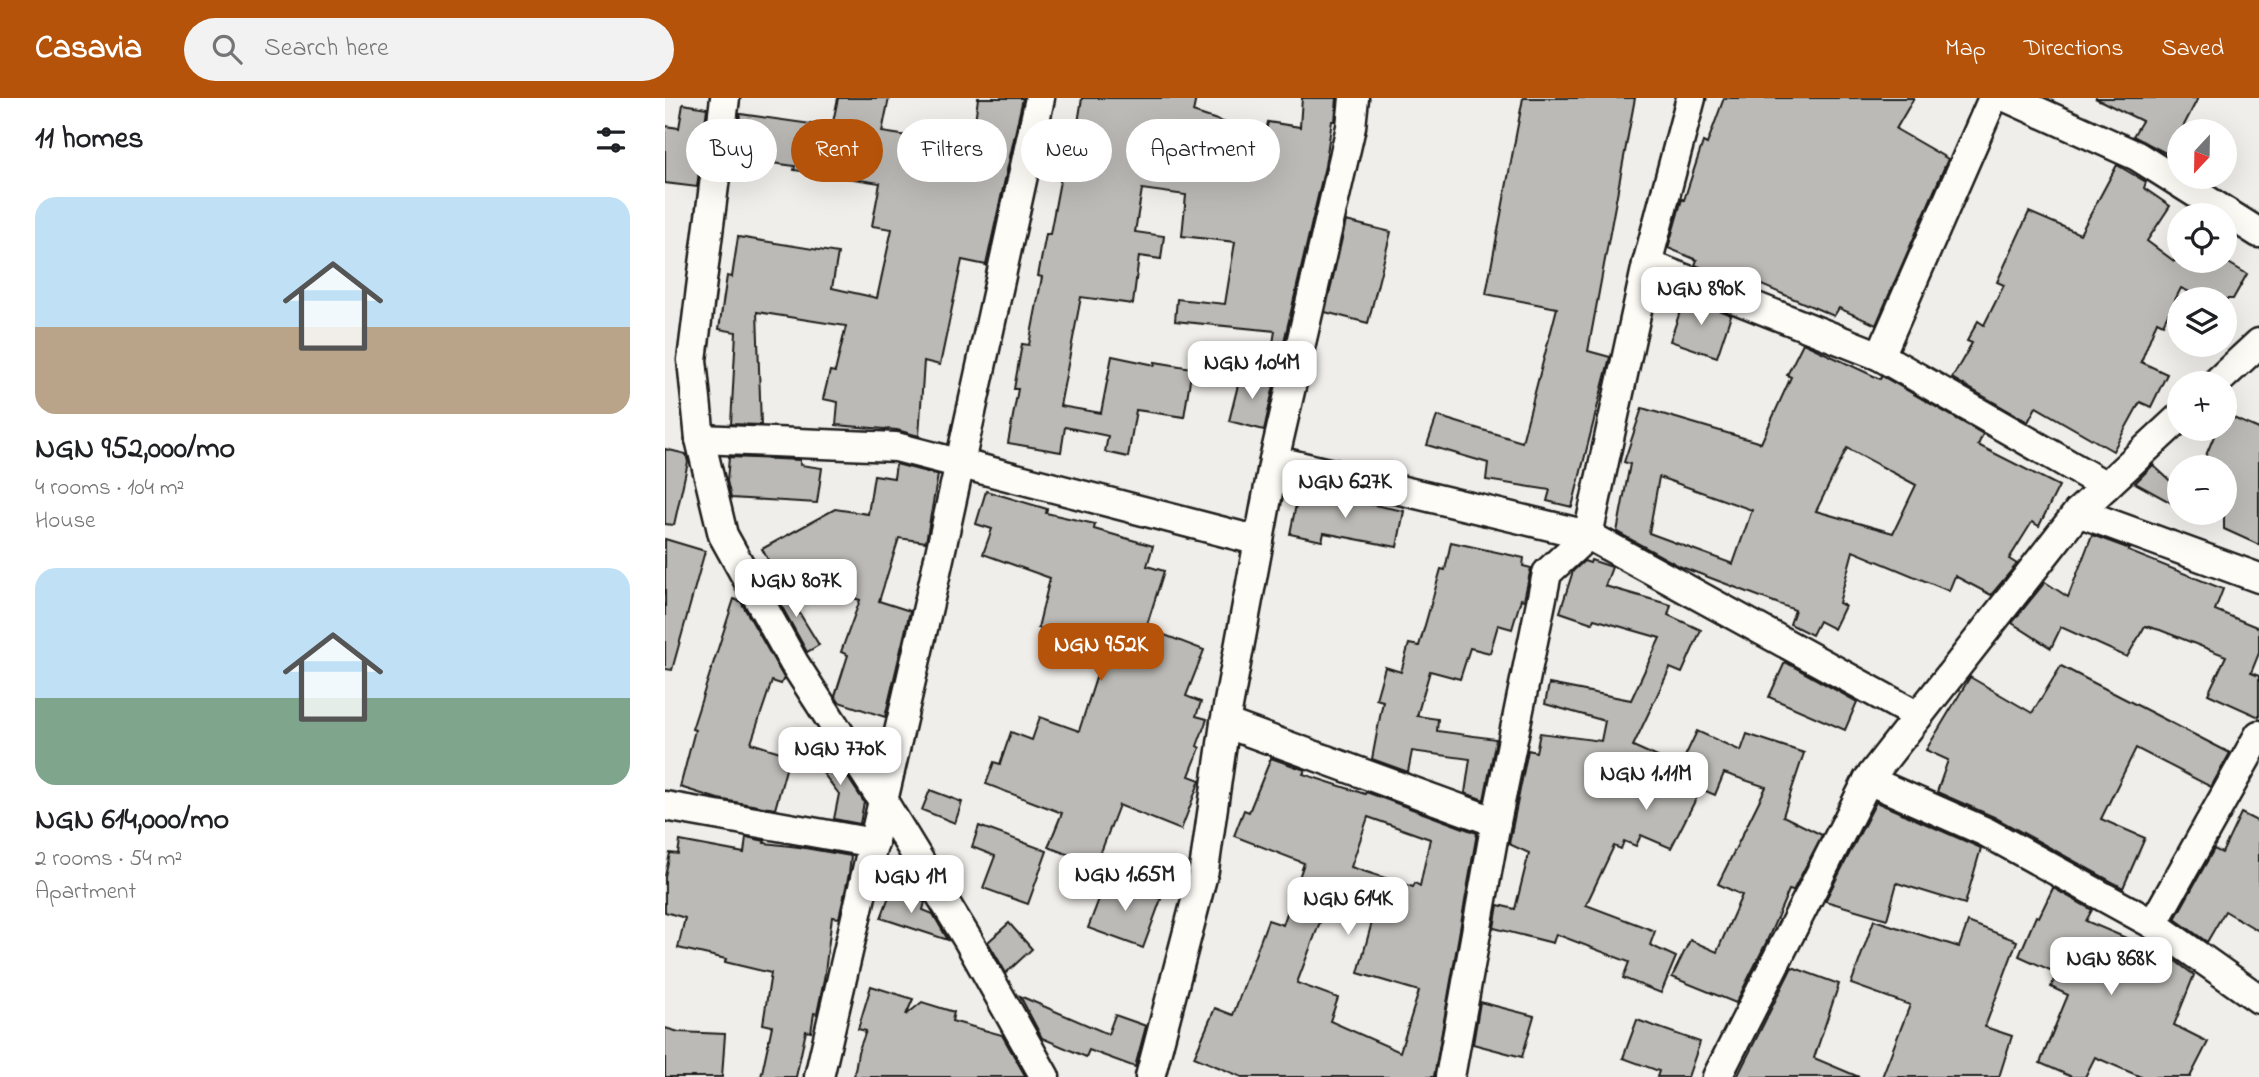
<!DOCTYPE html>
<html lang="en">
<head>
<meta charset="utf-8">
<style>
	:root { --surface:#fff; --page:#f2f2f2; --text:#202124; --muted:#757577; --accent:#b45309 }
	body { margin:0; font-family:"Indie Flower",sans-serif; background:var(--page); color:var(--text); height:100vh; display:flex; flex-direction:column; font-size:26px; white-space:nowrap }
	* { box-sizing:border-box; margin:0 }
	p { font-size:23px; color:var(--muted) }
	.icon { flex:none; width:38px; height:38px; fill:none; stroke:currentColor; stroke-width:2; stroke-linecap:round; stroke-linejoin:round }
	.map { position:relative; flex:1; overflow:hidden }
	.sheet { display:flex; flex-direction:column; background:var(--surface); width:665px }
	.sheet>* { flex:none }
	.guide { position:absolute; left:21px; top:21px; width:665px; height:63px; display:flex; gap:14px }
	.needle { width:46px; rotate:202deg }
	.tools { position:absolute; left:1502px; top:21px; display:grid; gap:14px }
	.tools a { display:grid; place-items:center; width:70px; height:70px; border-radius:50%; background:var(--surface); box-shadow:0 7px 28px #0002; font-size:35px }
	.price { position:absolute; translate:-50% -60px; padding:0 16px; border-radius:14px; background:#fff; color:#222; font-size:23px; line-height:46px; filter:drop-shadow(0 2px 4px #0008) }
	.price::after { content:''; position:absolute; left:50%; top:42px; width:21px; height:16px; margin-left:-10px; background:inherit; clip-path:polygon(0 0,100% 0,50% 100%) }
	.price.on { background:var(--accent); color:#fff }
	ul { padding:0; list-style:none }
	li { display:grid; align-content:center; gap:14px; height:371px; padding:0 35px }
	li span { display:grid; place-items:center; height:217px; border-radius:21px; color:#555 }
	li>.icon { margin-inline-start:auto }
	span .icon { width:126px; height:126px; fill:#fffc; stroke-width:1 }
	li b { font-size:30px }
	h2 { display:flex; justify-content:space-between; align-items:center; height:84px; padding:0 35px; font-size:30px }
	.chip { padding:0 24px; border-radius:32px; background:var(--surface); box-shadow:0 7px 28px #0002; font-size:24px; line-height:63px }
	.chip.on { background:var(--accent); color:#fff }
	header { display:flex; align-items:center; gap:42px; box-sizing:border-box; height:98px; padding:0 35px; background:var(--accent); color:#fff }
	header strong { font-size:33px }
	nav { display:flex; gap:38px; margin-inline-start:auto; font-size:24px }
	.search { width:490px; height:63px; background:var(--page); display:flex; align-items:center; gap:18px; box-sizing:border-box; padding:0 24px; border-radius:38px; color:var(--muted); font-size:26px }
	main { display:flex; flex:1; min-height:0 }
	.map>svg:first-child { display:block }
	.building { fill:#bbbab6; stroke:#1c1c1c; stroke-width:2; fill-rule:evenodd }
	.lines { fill:none; stroke-linecap:round; stroke-linejoin:round }
	.minor-casing { stroke:#1c1c1c; stroke-width:33 }
	.minor { stroke:#fdfcf7; stroke-width:28 }
</style>
</head>
<body>
<header>
<strong>Casavia</strong>
<div class="search"><svg class="icon" aria-label="search" viewBox="0 0 24 24"><circle cx="10" cy="10" r="6"/><path d="M15 15l6 6"/></svg>Search here</div>
<nav><a>Map</a><a>Directions</a><a>Saved</a></nav>
</header>
<main>
<section class="sheet">
<h2>11 homes<svg class="icon" aria-label="filters" viewBox="0 0 24 24"><path d="M4 7h16M4 17h16"/><circle cx="9" cy="7" r="2"/><circle cx="15" cy="17" r="2"/></svg></h2>
<ul>
<li><span style="background:linear-gradient(#bfe0f5 60%,#b9a48a 0)"><svg class="icon" aria-label="home" viewBox="0 0 24 24"><path d="M3 11l9-7 9 7M6 9v11h12V9"/></svg></span><div><b>NGN 952,000/mo</b><p>4 rooms · 104 m²</p><p>House</p></div></li>
<li><span style="background:linear-gradient(#bfe0f5 60%,#7fa58c 0)"><svg class="icon" aria-label="home" viewBox="0 0 24 24"><path d="M3 11l9-7 9 7M6 9v11h12V9"/></svg></span><div><b>NGN 614,000/mo</b><p>2 rooms · 54 m²</p><p>Apartment</p></div></li>
</ul>
</section>
<div class="map">
<svg width="1594" height="979" viewBox="0 0 1594 979">
	<rect width="100%" height="100%" fill="#f0eeea"/>
	<filter id="ink" filterUnits="userSpaceOnUse"><feTurbulence type="fractalNoise" baseFrequency=".0143" numOctaves="2"/><feDisplacementMap in="SourceGraphic" scale="14" xChannelSelector="R" yChannelSelector="G"/><feConvolveMatrix kernelMatrix="1 2 1 2 8 2 1 2 1" color-interpolation-filters="sRGB"/></filter>
	<g filter="url(#ink)">
		<g class="building">
			<polygon points="173,0 224,0 217,34 307,48 313,0 358,0 321,167 297,162 275,267 259,263 254,338 232,332 171,327 173,304 158,301 165,273 170,274 181,228 92,214 96,327 66,326 71,234 54,231 62,178 67,179 73,139 173,155 167,190 212,200 227,131 207,128 215,85 129,72 130,68 69,60 75,16 167,29"/>
			<polygon points="417,0 531,0 528,14 600,38 603,24 635,29 637,0 672,0 670,23 667,23 660,68 614,265 605,264 610,233 510,223 512,201 560,206 570,144 517,138 521,97 477,91 470,134 499,138 496,161 474,158 468,206 416,199 395,308 436,315 447,258 490,267 490,264 527,270 519,319 471,312 463,359 440,354 443,338 400,329 396,354 343,345 353,291 349,291 357,246 364,247 377,179 373,178 381,136 385,136 398,67 412,70 418,25 413,25"/>
			<polygon points="858,0 970,0 923,253 945,259 907,409 882,403 885,392 821,382 823,365 762,347 772,318 857,344 892,210 821,196"/>
			<polygon points="1059,0 1249,0 1231,31 1283,61 1211,227 1174,210 1169,218 1078,179 1076,185 1030,167 1032,162 1003,150 1017,101 1019,102 1038,44 1042,46"/>
			<polygon points="1430,0 1533,0 1516,33 1514,33 1514,62 1468,38 1477,23"/>
			<polygon points="18,6 42,10 32,89 0,85 0,28 14,30"/>
			<polygon points="1452,67 1481,84 1479,90 1505,108 1482,143 1509,163 1560,163 1582,176 1568,201 1540,201 1516,190 1498,226 1492,223 1476,264 1502,276 1486,309 1475,304 1448,353 1371,309 1363,324 1287,280 1307,245 1302,243 1313,223 1319,227 1339,187 1332,184 1364,114 1415,136"/>
			<polygon points="681,123 726,134 703,225 660,214"/>
			<polygon points="1020,199 1066,217 1052,259 1005,243"/>
			<path d="M 1138,245 L 1215,281 L 1217,278 L 1318,336 L 1313,347 L 1394,388 L 1374,428 L 1367,424 L 1344,461 L 1352,466 L 1326,497 L 1290,478 L 1284,493 L 1188,453 L 1174,505 L 1180,508 L 1169,531 L 1154,523 L 1147,537 L 1125,526 L 1130,512 L 1014,468 L 952,434 L 965,366 L 959,364 L 977,310 L 1096,345 L 1126,279 L 1122,277 ZM 1182,350 L 1251,387 L 1228,435 L 1151,413 ZM 994,379 L 1087,412 L 1068,466 L 984,435 Z"/>
			<polygon points="576,275 610,283 599,332 564,323"/>
			<polygon points="1559,316 1594,331 1594,447 1559,431 1559,369 1536,369 1552,331 1559,331"/>
			<polygon points="0,351 21,356 23,364 9,427 0,426"/>
			<polygon points="64,359 135,362 135,367 157,370 152,405 66,400 62,383"/>
			<polygon points="231,366 273,377 261,444 234,440 214,503 245,513 220,619 174,604 170,598 183,557 176,554 195,502 112,478 97,451 170,411 203,416 209,377 229,380"/>
			<polygon points="1488,367 1514,391 1514,409 1470,385"/>
			<polygon points="634,392 739,413 732,449 659,435 657,443 625,436"/>
			<polygon points="321,393 382,411 381,415 430,426 429,431 488,448 482,468 499,473 481,530 539,552 521,598 536,604 531,618 542,621 532,648 535,650 524,678 535,682 516,732 454,707 431,767 383,749 397,715 321,686 329,664 335,666 346,634 367,642 375,619 414,633 437,561 420,555 424,542 373,530 385,480 318,456 327,431 311,426"/>
			<polygon points="1427,437 1465,451 1463,453 1558,491 1550,512 1594,530 1594,555 1586,575 1594,578 1594,619 1543,596 1561,558 1495,532 1480,528 1462,559 1396,529 1386,550 1347,525 1380,484 1403,499"/>
			<polygon points="0,441 40,453 7,572 0,571"/>
			<polygon points="786,444 859,460 858,468 866,470 859,502 856,501 847,531 833,527 825,555 805,550 795,581 765,573 752,618 773,621 772,633 831,641 819,702 800,695 805,661 747,653 743,674 707,661 718,603 711,601 720,569 736,574 744,546 754,548 776,471 780,472"/>
			<polygon points="926,462 947,469 940,488 1006,507 1003,517 1036,532 1017,575 1005,570 968,648 1006,665 1007,663 1016,667 1032,633 1076,653 1082,636 1139,655 1118,718 1157,737 1128,793 1124,792 1101,845 1071,905 1007,879 1025,842 1052,854 1077,797 1053,786 1101,689 1059,675 1050,697 1036,691 1006,750 976,737 971,748 959,743 956,751 949,748 921,807 990,833 985,847 1011,859 996,895 958,880 964,864 891,836 888,845 829,830 833,807 850,811 864,755 844,746 863,652 871,654 875,635 936,643 940,623 880,606 884,586 966,602 995,540 929,521 927,525 895,514 908,473 919,463 925,465"/>
			<polygon points="116,485 154,547 142,554 107,491"/>
			<polygon points="69,501 76,504 119,580 116,586 107,583 86,645 125,657 110,711 53,701 15,689 30,632 27,631"/>
			<polygon points="1120,564 1192,604 1180,632 1104,599"/>
			<polygon points="1396,568 1565,655 1546,689 1471,650 1436,721 1480,740 1458,790 1329,719 1272,694 1283,662 1261,652 1305,579 1367,615"/>
			<polygon points="161,646 199,704 195,726 169,721 174,696 145,658"/>
			<path d="M 606,660 L 640,672 L 638,676 L 700,696 L 701,694 L 812,735 L 769,979 L 577,979 L 529,959 L 550,910 L 568,917 L 603,822 L 618,827 L 639,765 L 569,738 L 579,712 L 584,714 ZM 703,719 L 765,741 L 755,788 L 750,785 L 748,789 L 686,769 ZM 661,808 L 707,824 L 693,875 L 754,893 L 735,954 L 665,923 L 673,900 L 632,885 Z"/>
			<polygon points="265,692 297,704 290,725 257,712"/>
			<polygon points="1211,704 1316,750 1300,806 1232,785 1222,821 1160,803"/>
			<polygon points="1576,715 1594,724 1594,833 1560,813 1542,844 1510,821 1549,751 1557,755"/>
			<polygon points="314,728 382,753 363,806 318,790 330,758 307,749"/>
			<polygon points="81,739 100,743 99,745 134,749 186,758 184,776 174,820 167,819 159,882 152,916 149,915 146,934 141,933 131,979 96,979 107,928 98,926 106,875 60,864 61,861 13,850 20,820 0,814 0,778 5,755 13,756 15,743 79,755"/>
			<polygon points="442,780 496,801 478,850 423,830"/>
			<polygon points="1388,790 1427,812 1421,823 1487,851 1489,847 1529,877 1509,927 1543,944 1525,979 1476,979 1430,959 1420,979 1407,979 1375,965 1403,897 1386,889 1392,875 1354,858 1371,818 1374,819"/>
			<polygon points="226,793 260,804 258,812 268,816 283,842 216,820"/>
			<polygon points="1209,822 1294,849 1303,824 1352,843 1320,929 1347,938 1334,979 1217,979 1245,907 1186,886"/>
			<polygon points="344,825 367,851 341,875 323,844"/>
			<polygon points="1127,869 1174,886 1149,960 1194,979 1072,979"/>
			<polygon points="206,888 248,901 241,917 257,904 289,914 287,923 337,937 361,979 189,979 193,954 201,933 193,931"/>
			<polygon points="355,898 443,936 450,917 481,928 470,969 424,952 421,959 377,940"/>
			<polygon points="815,904 869,918 857,959 808,946"/>
			<polygon points="972,922 1035,944 1023,979 992,979 994,973 958,960"/>
			<polygon points="0,930 14,934 60,936 57,979 0,979"/>
		</g>
		<g class="lines">
			<defs>
				<g id="minor">
					<polyline points="60,0 27,262 35,341 58,437 129,565 218,703 303,842 380,979"/>
					<polyline points="1343,0 1472,58 1594,135"/>
					<polyline points="982,166 1215,258 1441,388"/>
					<polyline points="1215,258 1328,0"/>
					<polyline points="1551,285 1594,245"/>
					<polyline points="35,341 231,349 594,443"/>
					<polyline points="609,362 923,437 1253,618"/>
					<polyline points="1413,414 1594,480"/>
					<polyline points="560,625 831,724"/>
					<polyline points="1203,682 1321,734 1488,826 1594,901"/>
					<polyline points="0,708 209,745"/>
					<polyline points="1488,826 1594,637"/>
					<polyline points="154,979 269,483 375,0"/>
					<polyline points="485,979 539,772 560,625 609,362 686,29 689,0"/>
					<polyline points="785,979 831,724 882,475 923,437 982,166 1026,0"/>
					<polyline points="1052,979 1203,682 1413,414 1514,320"/>
				</g>
			</defs>
			<use href="#minor" class="minor-casing"/>
			<use href="#minor" class="minor"/>
		</g>
	</g>
</svg>
<div class="tools">
<a><svg class="needle" viewBox="-14 -14 28 28"><path d="M0-13l5 13h-10z" fill="#e53935"/><path d="M0 13l5-13h-10z" fill="#757577"/></svg></a>
<a><svg class="icon" aria-label="locate" viewBox="0 0 24 24"><circle cx="12" cy="12" r="6"/><path d="M12 2v4M12 18v4M2 12h4M18 12h4"/></svg></a>
<a><svg class="icon" aria-label="layers" viewBox="0 0 24 24"><path d="M12 4l9 5-9 5-9-5zM3 14l9 5 9-5"/></svg></a>
<a>+</a>
<a>−</a>
</div>
<b class="price" style="left:1036px;top:229px">NGN 890K</b>
<b class="price" style="left:587px;top:303px">NGN 1.04M</b>
<b class="price" style="left:680px;top:422px">NGN 627K</b>
<b class="price" style="left:131px;top:521px">NGN 807K</b>
<b class="price on" style="left:436px;top:585px">NGN 952K</b>
<b class="price" style="left:175px;top:689px">NGN 770K</b>
<b class="price" style="left:981px;top:714px">NGN 1.11M</b>
<b class="price" style="left:460px;top:815px">NGN 1.65M</b>
<b class="price" style="left:246px;top:817px">NGN 1M</b>
<b class="price" style="left:683px;top:839px">NGN 614K</b>
<b class="price" style="left:1446px;top:899px">NGN 868K</b>
<div class="guide">
<a class="chip">Buy</a>
<a class="chip on">Rent</a>
<a class="chip">Filters</a>
<a class="chip">New</a>
<a class="chip">Apartment</a>
</div>
</div>
</main>
</body>
</html>
